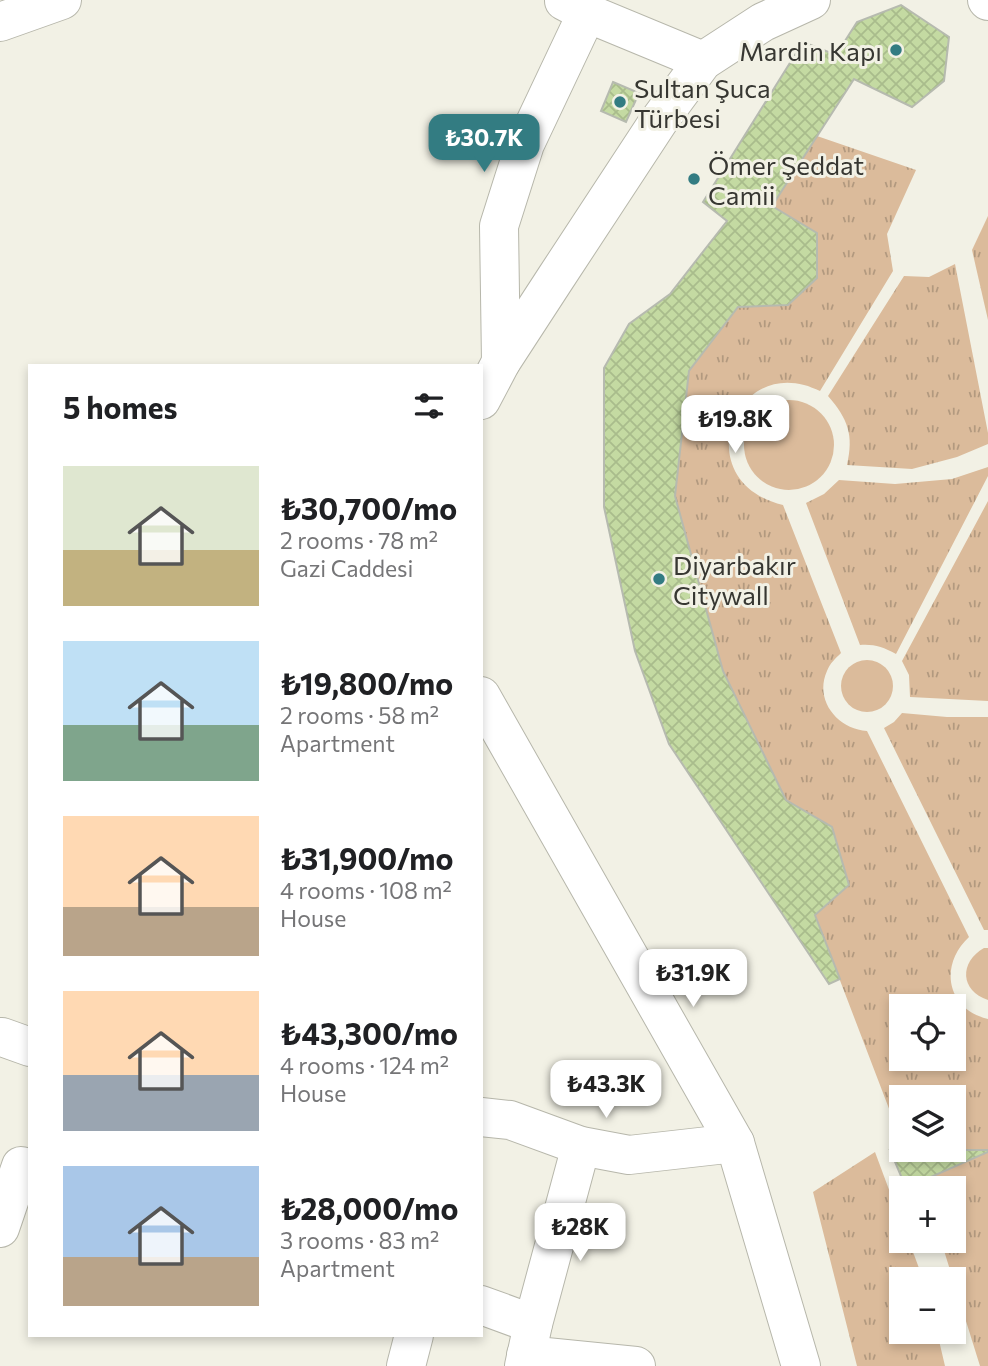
<!DOCTYPE html>
<html lang="en">
<head>
<meta charset="utf-8">
<style>
	:root { --surface:#fff; --page:#f6f6f6; --text:#202124; --muted:#757577; --accent:#337c82 }
	body { margin:0; font-family:Commissioner,sans-serif; background:var(--page); color:var(--text); height:100vh; display:flex; flex-direction:column; font-size:26px; white-space:nowrap }
	* { box-sizing:border-box; margin:0 }
	p { font-size:23px; color:var(--muted) }
	.icon { flex:none; width:38px; height:38px; fill:none; stroke:currentColor; stroke-width:2; stroke-linecap:round; stroke-linejoin:round }
	.map { position:relative; flex:1; overflow:hidden }
	.side { position:absolute; left:28px; top:364px; width:455px; height:973px; display:flex; flex-direction:column; background:var(--surface); border-radius:0px; box-shadow:0 4px 10px #0003 }
	.side>* { flex:none }
	.controls { position:absolute; left:889px; top:994px; display:grid; gap:14px }
	.controls a { display:grid; place-items:center; width:77px; height:77px; border-radius:0px; background:var(--surface); box-shadow:0 4px 10px #0003; font-size:35px }
	.price { position:absolute; translate:-50% -60px; padding:0 16px; border-radius:14px; background:#fff; color:#222; font-size:23px; line-height:46px; filter:drop-shadow(0 2px 4px #0008) }
	.price::after { content:''; position:absolute; left:50%; top:42px; width:21px; height:16px; margin-left:-10px; background:inherit; clip-path:polygon(0 0,100% 0,50% 100%) }
	.price.active { background:var(--accent); color:#fff }
	ul { padding:0; list-style:none }
	li { display:flex; align-items:center; gap:21px; height:175px; padding:0 35px }
	li span { display:grid; place-items:center; flex:none; width:196px; height:140px; border-radius:0px; color:#555 }
	li>.icon { margin-inline-start:auto }
	span .icon { width:84px; height:84px; fill:#fffc; stroke-width:1 }
	li b { font-size:30px }
	h2 { display:flex; justify-content:space-between; align-items:center; height:84px; padding:0 35px; font-size:30px }
	.map>svg:first-child { display:block }
	.grass { fill:#dbbb9b }
	.park { fill:url(#park-tufts); fill-rule:evenodd }
	.building { fill:url(#building-cross-hatch); stroke:#b6baaf; stroke-width:2 }
	.lines { fill:none; stroke-linecap:round; stroke-linejoin:round }
	.minor-casing { stroke:#b7b7ab; stroke-width:40 }
	.minor { stroke:#fff; stroke-width:38 }
	.poi-dot { fill:#337c82; stroke:#f2f1e5; stroke-width:2.5 }
	.labels { text-anchor:middle; dominant-baseline:central; stroke-width:6; stroke-linejoin:round; paint-order:stroke }
	.poi-label { font-size:26px; fill:#373732; stroke:#f2f1e5; text-anchor:start }
</style>
</head>
<body>
<div class="map">
<svg width="988" height="1366" viewBox="0 0 988 1366">
	<defs>
		<pattern id="park-tufts" width="24" height="20" patternUnits="userSpaceOnUse" patternTransform="scale(1.75)"><rect width="24" height="20" fill="#dbbb9b"/><path d="M3 7l-1-3M5 7V3M7 7l1-3M15 17l-1-3M17 17v-4M19 17l1-3" fill="none" stroke="#b2997f"/></pattern>
		<pattern id="building-cross-hatch" width="8" height="8" patternUnits="userSpaceOnUse" patternTransform="scale(1.75)"><rect width="8" height="8" fill="#c4daa2"/><path d="M0 0l8 8M0 8l8-8" fill="none" stroke="#a9bc8c"/></pattern>
	</defs>
	<rect width="100%" height="100%" fill="#f2f1e5"/>
	<g class="grass">
		<circle cx="789" cy="445" r="45"/>
		<circle cx="867" cy="686" r="26"/>
		<path d="M 984,948 L 988,948 L 988,1000 C 960,991 959,962 984,948 Z"/>
	</g>
	<g class="park">
		<path d="M 817,136 L 916,170 L 887,234 L 893,271 L 820,391 C 815,389 809,386 804,385 C 730,365 690,482 783,505 L 841,653 C 836,658 830,663 827,671 C 814,700 837,729 867,731 L 969,937 C 939,965 946,1009 988,1019 L 988,1366 L 980,1366 L 941,1241 L 954,1241 L 954,1188 L 925,1188 L 922,1181 L 952,1168 L 946,1150 L 954,1150 L 954,1097 L 901,1097 L 901,1140 L 815,915 L 832,827 L 786,800 L 723,671 L 675,496 L 689,371 L 738,307 L 788,305 L 817,278 L 817,233 L 772,206 ZM 901,1006 L 954,1006 L 954,1059 L 901,1059 Z"/>
		<polygon points="988,216 988,320 972,250"/>
		<path d="M 955,264 L 988,433 L 988,444 L 957,457 L 912,469 L 847,465 C 854,435 848,419 828,396 L 904,276 L 929,277 Z"/>
		<path d="M 988,467 L 988,476 L 896,654 C 883,647 874,644 860,645 L 806,503 L 824,494 L 839,480 L 895,484 L 952,479 Z"/>
		<polygon points="988,501 988,701 910,697 909,675 902,661"/>
		<polygon points="902,713 947,717 988,717 988,930 984,930 884,728 894,722"/>
		<polygon points="875,1152 901,1222 901,1241 909,1241 923,1279 901,1279 901,1332 937,1332 945,1366 857,1366 813,1192"/>
	</g>
	<g class="building">
		<polygon points="901,5 949,37 944,81 912,107 854,79 772,206 817,233 817,278 788,305 738,307 689,371 675,496 723,671 786,800 832,827 849,885 815,915 840,979 829,984 669,744 635,651 604,507 604,368 629,324 670,294 727,221 703,202 803,42 836,55 857,22"/>
		<polygon points="613,82 639,93 626,122 601,111"/>
		<polygon points="890,1150 988,1150 988,1152 906,1188"/>
	</g>
	<g class="lines">
		<defs>
			<g id="minor">
				<polyline points="987,0 988,1"/>
				<polyline points="564,1 587,13 703,61"/>
				<polyline points="0,22 62,0"/>
				<polyline points="501,362 499,226 525,144 587,13"/>
				<polyline points="481,400 501,362 555,279 658,122 703,61 763,22 811,0"/>
				<polyline points="481,696 735,1143 801,1366"/>
				<polyline points="2,1037 30,1047"/>
				<polyline points="481,1117 510,1120 581,1146 629,1155 735,1143"/>
				<polyline points="0,1228 21,1166 30,1168"/>
				<polyline points="481,1305 533,1324"/>
				<polyline points="526,1355 636,1366"/>
				<polyline points="406,1366 414,1335"/>
				<polyline points="524,1366 533,1324 581,1146"/>
			</g>
		</defs>
		<use href="#minor" class="minor-casing"/>
		<use href="#minor" class="minor"/>
	</g>
	<g class="poi-dot">
		<circle cx="896" cy="50" r="7"/>
		<circle cx="620" cy="102" r="7"/>
		<circle cx="694" cy="179" r="7"/>
		<circle cx="659" cy="579" r="7"/>
	</g>
	<g class="labels">
		<g class="poi-label">
			<text x="882" y="50" text-anchor="end">Mardin Kapı</text>
			<text x="634" y="87">Sultan Şuca<tspan x="634" dy="30">Türbesi</tspan></text>
			<text x="708" y="164">Ömer Şeddat<tspan x="708" dy="30">Camii</tspan></text>
			<text x="673" y="564">Diyarbakır<tspan x="673" dy="30">Citywall</tspan></text>
		</g>
	</g>
</svg>
<div class="controls">
<a><svg class="icon" aria-label="locate" viewBox="0 0 24 24"><circle cx="12" cy="12" r="6"/><path d="M12 2v4M12 18v4M2 12h4M18 12h4"/></svg></a>
<a><svg class="icon" aria-label="layers" viewBox="0 0 24 24"><path d="M12 4l9 5-9 5-9-5zM3 14l9 5 9-5"/></svg></a>
<a>+</a>
<a>−</a>
</div>
<b class="price active" style="left:484px;top:174px">₺30.7K</b>
<b class="price" style="left:735px;top:455px">₺19.8K</b>
<b class="price" style="left:693px;top:1009px">₺31.9K</b>
<b class="price" style="left:606px;top:1120px">₺43.3K</b>
<b class="price" style="left:580px;top:1263px">₺28K</b>
<section class="side">
<h2>5 homes<svg class="icon" aria-label="filters" viewBox="0 0 24 24"><path d="M4 7h16M4 17h16"/><circle cx="9" cy="7" r="2"/><circle cx="15" cy="17" r="2"/></svg></h2>
<ul>
<li><span style="background:linear-gradient(#dfe7d0 60%,#c2b280 0)"><svg class="icon" aria-label="home" viewBox="0 0 24 24"><path d="M3 11l9-7 9 7M6 9v11h12V9"/></svg></span><div><b>₺30,700/mo</b><p>2 rooms · 78 m²</p><p>Gazi Caddesi</p></div></li>
<li><span style="background:linear-gradient(#bfe0f5 60%,#7fa58c 0)"><svg class="icon" aria-label="home" viewBox="0 0 24 24"><path d="M3 11l9-7 9 7M6 9v11h12V9"/></svg></span><div><b>₺19,800/mo</b><p>2 rooms · 58 m²</p><p>Apartment</p></div></li>
<li><span style="background:linear-gradient(#ffd9b3 65%,#b9a48a 0)"><svg class="icon" aria-label="home" viewBox="0 0 24 24"><path d="M3 11l9-7 9 7M6 9v11h12V9"/></svg></span><div><b>₺31,900/mo</b><p>4 rooms · 108 m²</p><p>House</p></div></li>
<li><span style="background:linear-gradient(#ffd9b3 60%,#9aa5b1 0)"><svg class="icon" aria-label="home" viewBox="0 0 24 24"><path d="M3 11l9-7 9 7M6 9v11h12V9"/></svg></span><div><b>₺43,300/mo</b><p>4 rooms · 124 m²</p><p>House</p></div></li>
<li><span style="background:linear-gradient(#a9c7e8 65%,#b9a48a 0)"><svg class="icon" aria-label="home" viewBox="0 0 24 24"><path d="M3 11l9-7 9 7M6 9v11h12V9"/></svg></span><div><b>₺28,000/mo</b><p>3 rooms · 83 m²</p><p>Apartment</p></div></li>
</ul>
</section>
</div>
</body>
</html>
